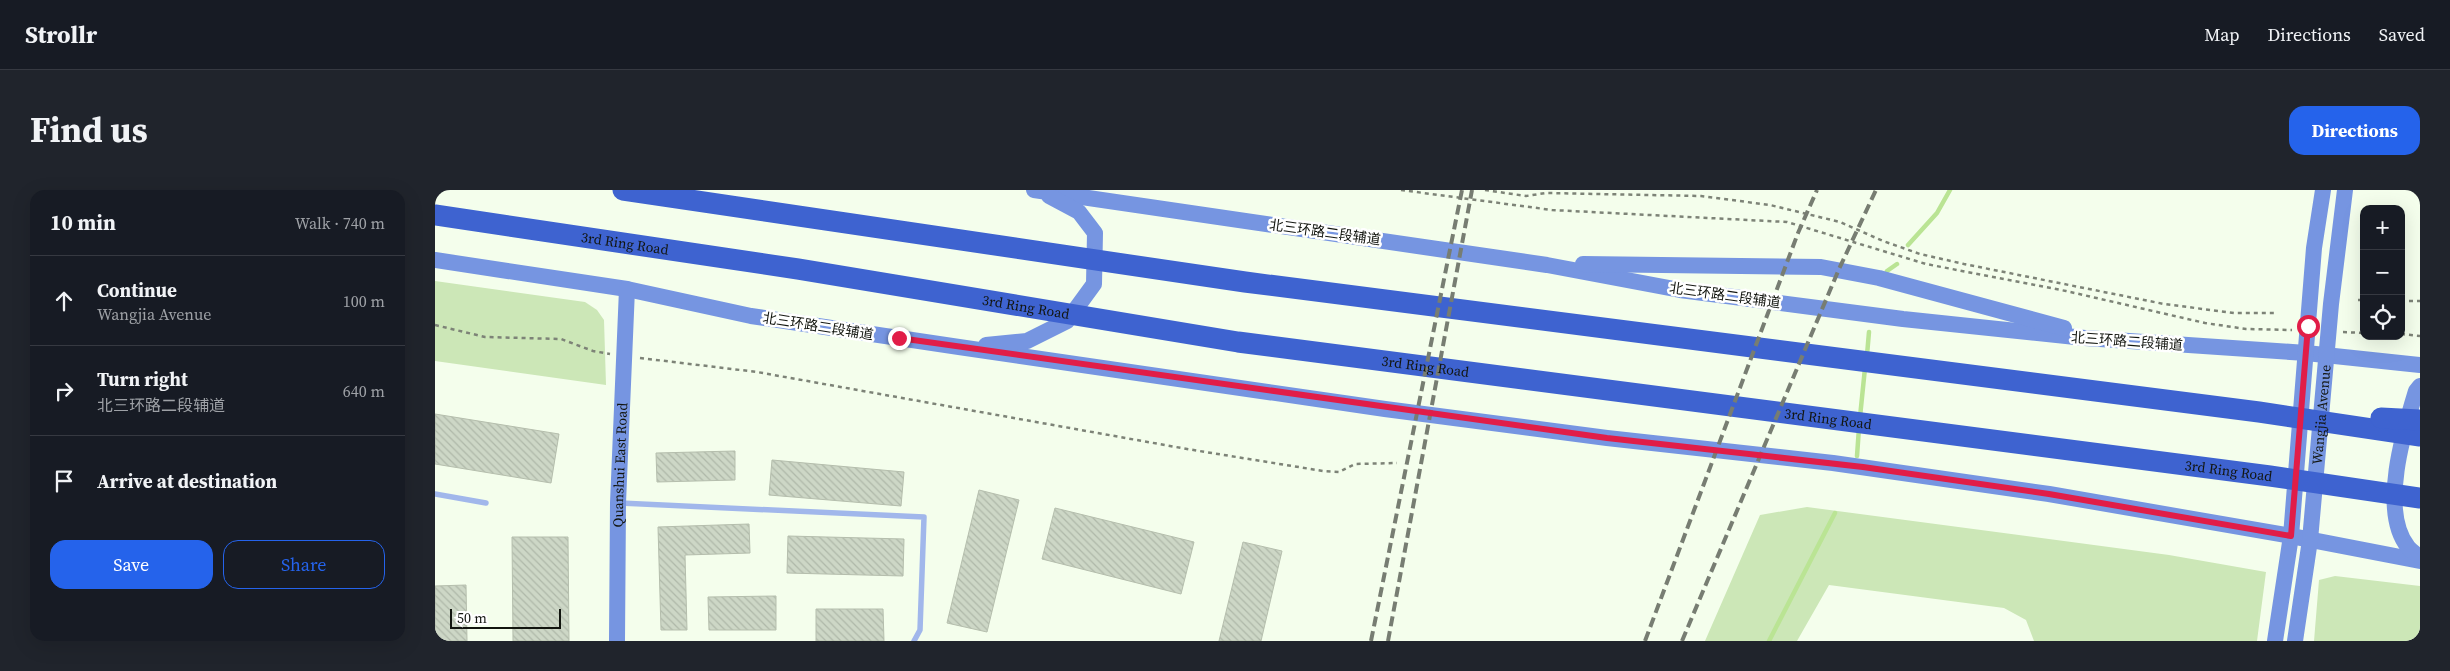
<!DOCTYPE html>
<html lang="en">
<head>
<meta charset="utf-8">
<style>
	body { margin:0; font-family:"Source Serif 4","Noto Sans SC",serif; background:#20242c; color:#f1f3f6 }
	.controls { position:absolute; right:15px; top:15px; display:grid; overflow:hidden; border-radius:10px; box-shadow:0 5px 20px #0002 }
	.controls button { width:45px; height:45px; display:grid; place-items:center; padding:0; border:0; border-bottom:1px solid #363941; background:#171b24; color:#f1f3f6; font:25px sans-serif }
	.scale { position:absolute; left:15px; bottom:12px; width:111px; box-sizing:border-box; padding-left:5px; border:2px solid #12150f; border-top:0; font-size:14px; line-height:18px; white-space:nowrap; color:#12150f; -webkit-text-stroke:4px #fff; paint-order:stroke }
	.stop { position:absolute; width:15px; height:15px; margin:-11px; border:4px solid #e11d48; border-radius:50%; background:#fff }
	.stop.end { background:#e11d48; border-color:#fff; box-shadow:0 1px 5px #0008 }
	.list { margin:0; padding:0; list-style:none }
	h2 { display:flex; justify-content:space-between; align-items:center; height:65px; margin:0; padding:0 20px; font-size:21px }
	h2 small { font-size:16px; font-weight:400; color:#9ea1a6 }
	.list li { display:grid; grid-template-columns:32px 1fr auto; gap:15px; align-items:center; box-sizing:border-box; height:90px; padding:0 20px; border-top:1px solid #363941 }
	.list b { display:block; font-size:19px; white-space:nowrap }
	.list p { margin:0; font-size:16px; white-space:nowrap; color:#9ea1a6 }
	.list em { font-size:16px; font-style:normal; color:#9ea1a6 }
	.actions { display:flex; gap:10px; padding:15px 20px }
	.actions a { flex:1; padding:11px 0; border:1px solid #2563eb; border-radius:15px; text-align:center; font-size:18px; color:#2563eb }
	.actions .main { background:#2563eb; color:#fff }
	.icon { flex:none; width:28px; height:28px; fill:none; stroke:currentColor; stroke-width:2; stroke-linecap:round; stroke-linejoin:round }
	.map { position:relative; flex:none; width:1985px; height:451px; overflow:hidden; border-radius:15px }
	header { display:flex; align-items:center; gap:30px; box-sizing:border-box; height:70px; padding:0 25px; background:#171b24; border-bottom:1px solid #363941 }
	header strong { font-size:24px }
	nav { display:flex; gap:28px; margin-inline-start:auto; font-size:18px }
	.intro { display:flex; align-items:center; justify-content:space-between; box-sizing:border-box; height:120px; padding:0 30px }
	h1 { margin:0; font-size:35px }
	.button { padding:12px 22px; border-radius:15px; background:#2563eb; color:#fff; font-size:18px; font-weight:700 }
	main { display:flex; gap:30px; padding:0 30px }
	aside { flex:1; background:#171b24; border-radius:15px; box-shadow:0 5px 20px #0002 }
	.map>svg:first-child { display:block }
	.green { fill:#cce7b7 }
	.lines { fill:none; stroke-linecap:round; stroke-linejoin:round }
	.stream { stroke:#bae494; stroke-width:4.5 }
	.building { fill:url(#building-back-hatch); stroke:#b5bead }
	.path { stroke:#7d8377; stroke-width:2.5; stroke-dasharray:4 4; stroke-linecap:butt }
	.lane { stroke:#a1b7eb; stroke-width:5.5 }
	.secondary { stroke:#7695e1; stroke-width:16 }
	.highway { stroke:#3e63d0; stroke-width:21 }
	.rail { stroke:#777d72; stroke-width:4; stroke-dasharray:10 5; stroke-linecap:butt }
	.route { stroke:#e11d48; stroke-width:6 }
	.labels { text-anchor:middle; dominant-baseline:central; stroke-width:5; stroke-linejoin:round; paint-order:stroke }
	.street-label { font-size:14px; fill:#12150f; stroke:#fff }
</style>
</head>
<body>
<header>
<strong>Strollr</strong>
<nav><a>Map</a><a>Directions</a><a>Saved</a></nav>
</header>
<div class="intro"><h1>Find us</h1><a class="button">Directions</a></div>
<main>
<aside>
<h2>10 min<small>Walk · 740 m</small></h2>
<ul class="list">
<li><svg class="icon" aria-label="ahead" viewBox="0 0 24 24"><path d="M12 20V5M6 11l6-6 6 6"/></svg><div><b>Continue</b><p>Wangjia Avenue</p></div><em>100 m</em></li>
<li><svg class="icon" aria-label="right" viewBox="0 0 24 24"><path d="M7 20v-9h11M14 6l5 5-5 5"/></svg><div><b>Turn right</b><p>北三环路二段辅道</p></div><em>640 m</em></li>
<li><svg class="icon" aria-label="arrive" viewBox="0 0 24 24"><path d="M6 21V4h12l-3 4 3 4H6"/></svg><div><b>Arrive at destination</b></div></li>
</ul>
<div class="actions"><a class="main">Save</a><a>Share</a></div>
</aside>
<div class="map">
<svg width="1985" height="451" viewBox="0 0 1985 451">
	<defs>
		<pattern id="building-back-hatch" width="6" height="6" patternUnits="userSpaceOnUse" patternTransform="scale(1.25)"><rect width="6" height="6" fill="#cdd7c6"/><path d="M-1 5l2 2M0 0l6 6M5-1l2 2" fill="none" stroke="#afb8a9"/></pattern>
	</defs>
	<rect width="100%" height="100%" fill="#f4feec"/>
	<!-- green -->
	<path class="green" d="M 0,91 L 150,112 L 162,120 L 169,130 L 171,195 L 0,171 Z
		M 1372,317 L 1734,365 L 1831,382 L 1822,451 L 1599,451 L 1591,430 L 1569,418 L 1394,395 L 1362,451 L 1270,451 L 1325,325 Z
		M 1900,386 L 1985,396 L 1985,451 L 1879,451 L 1884,390 Z"/>
	<g class="lines">
		<!-- stream -->
		<path class="stream" d="M 1473,55 L 1502,23 L 1515,0
			M 1452,81 L 1462,74
			M 1432,165 L 1434,142
			M 1425,227 L 1430,178
			M 1422,266 L 1424,238
			M 1334,451 L 1400,323"/>
	</g>
	<!-- building -->
	<path class="building" d="M 0,224 L 124,244 L 116,293 L 0,274 Z
		M 300,261 L 300,290 L 222,292 L 221,263 Z
		M 337,270 L 469,282 L 466,316 L 334,305 Z
		M 544,300 L 584,310 L 552,442 L 512,433 Z
		M 620,318 L 759,352 L 746,404 L 607,369 Z
		M 314,334 L 315,363 L 250,365 L 252,440 L 226,440 L 223,337 Z
		M 353,346 L 469,349 L 468,386 L 352,383 Z
		M 77,347 L 133,347 L 134,451 L 78,451 Z
		M 808,352 L 847,361 L 826,451 L 784,451 Z
		M 31,395 L 32,451 L 0,451 L 0,396 Z
		M 341,406 L 341,440 L 274,440 L 273,407 Z
		M 381,419 L 448,419 L 449,451 L 381,451 Z"/>
	<g class="lines">
		<!-- path -->
		<path class="path" d="M 966,0 L 1117,20 L 1352,32 L 1491,74 L 1631,101 L 1770,133 L 1811,139 L 1857,140
			M 1050,0 L 1091,6 L 1111,3 L 1266,6 L 1335,15 L 1405,32 L 1448,51 L 1485,64 L 1529,74 L 1729,114 L 1799,123 L 1839,123
			M 1923,110 L 1929,110
			M 1966,111 L 1985,111
			M 0,135 L 50,147 L 126,149 L 158,161 L 175,164
			M 1908,142 L 1929,143
			M 1966,144 L 1985,146
			M 205,168 L 322,182 L 752,259 L 888,281 L 904,282 L 920,274 L 962,273"/>
		<!-- lane -->
		<path class="lane" d="M 0,304 L 51,313
			M 185,313 L 489,327 L 485,440 L 479,451"/>
		<!-- secondary -->
		<g class="secondary">
			<path d="M 599,0 L 1112,75 L 1245,100 L 1468,129 L 1650,148 L 1871,163 L 1985,175"/>
			<path d="M 0,70 L 192,99 L 316,126 L 524,157 L 950,219 L 1172,248 L 1398,273 L 1614,304 L 1856,346 L 1985,371"/>
			<path d="M 1148,74 L 1386,77 L 1444,88 L 1629,138"/>
			<path d="M 551,155 L 592,151 L 632,131 L 659,94 L 660,43 L 644,22 L 614,6"/>
			<path d="M 1985,196 L 1981,201 C 1969,240 1944,321 1973,357 C 1976,361 1981,364 1985,367"/>
			<path id="s1" d="M 182,451 L 183,313 L 192,99"/>
			<path d="M 1840,451 L 1856,346 L 1879,58 L 1888,0"/>
			<path id="s2" d="M 1860,451 L 1875,350 L 1896,114 L 1910,0"/>
		</g>
		<!-- highway -->
		<g class="highway">
			<path d="M 188,0 L 810,92 L 1824,222 L 1985,246"/>
			<path id="s3" d="M 0,25 L 363,79 L 803,152 L 1835,286 L 1985,308"/>
			<path d="M 1946,228 L 1985,230"/>
		</g>
		<!-- rail -->
		<path class="rail" d="M 936,451 L 1027,0
			M 953,451 L 1037,0
			M 1210,451 L 1363,43 L 1382,0
			M 1247,451 L 1404,79 L 1441,0"/>
	</g>
	<g class="lines">
		<!-- route -->
		<path class="route" d="M 464,148 L 1172,248 L 1428,277 L 1614,304 L 1856,346 L 1873,136"/>
	</g>
	<g class="labels">
		<!-- street labels -->
		<g class="street-label">
			<text transform="translate(890 42) rotate(8)">北三环路二段辅道</text>
			<text stroke="none"><textPath href="#s3" startOffset="192">3rd Ring Road</textPath></text>
			<text transform="translate(1290 105) rotate(8)">北三环路二段辅道</text>
			<text stroke="none"><textPath href="#s3" startOffset="598">3rd Ring Road</textPath></text>
			<text transform="translate(383 136) rotate(9)">北三环路二段辅道</text>
			<text transform="translate(1692 151) rotate(4)">北三环路二段辅道</text>
			<text stroke="none"><textPath href="#s3" startOffset="1002">3rd Ring Road</textPath></text>
			<text stroke="none"><textPath href="#s2" startOffset="228">Wangjia Avenue</textPath></text>
			<text stroke="none"><textPath href="#s3" startOffset="1408">3rd Ring Road</textPath></text>
			<text stroke="none"><textPath href="#s1" startOffset="176">Quanshui East Road</textPath></text>
			<text stroke="none"><textPath href="#s3" startOffset="1812">3rd Ring Road</textPath></text>
		</g>
	</g>
</svg>
<div class="controls">
<button>+</button>
<button>−</button>
<button><svg class="icon" aria-label="locate" viewBox="0 0 24 24"><circle cx="12" cy="12" r="6"/><path d="M12 2v4M12 18v4M2 12h4M18 12h4"/></svg></button>
</div>
<div class="scale">50 m</div>
<div class="stop" style="left:1873px;top:136px"></div>
<div class="stop end" style="left:464px;top:148px"></div>
</div>
</main>
</body>
</html>
